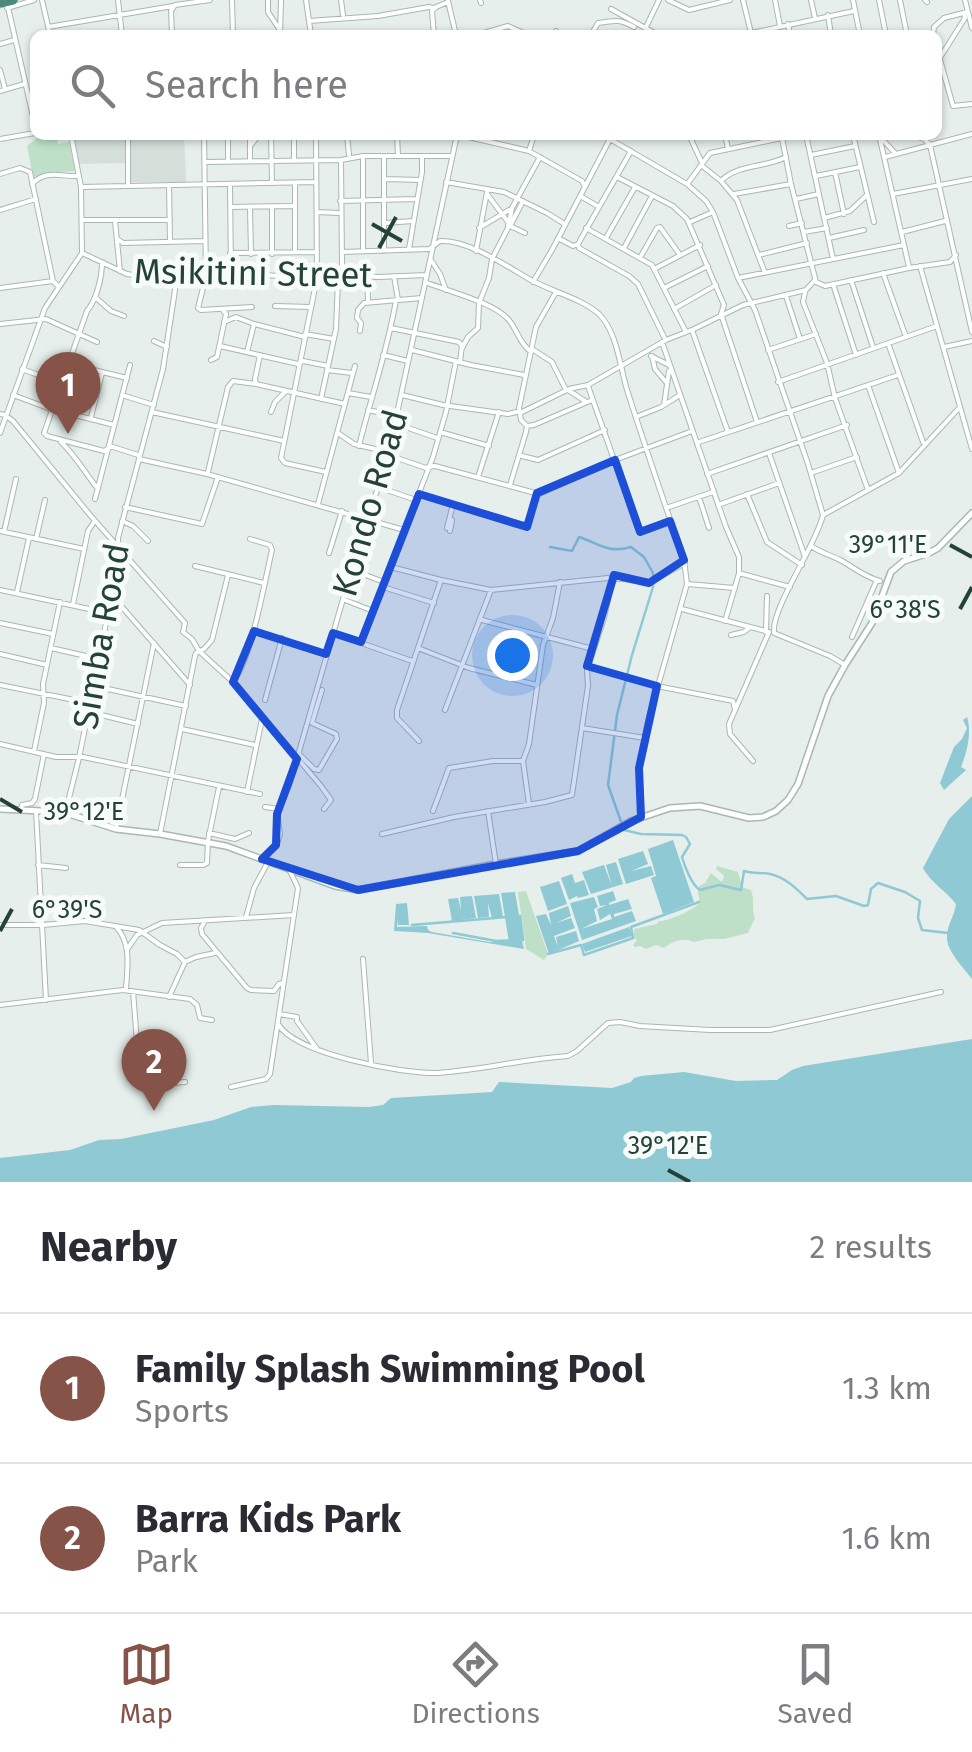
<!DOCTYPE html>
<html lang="en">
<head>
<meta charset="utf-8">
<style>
	body { margin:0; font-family:"Fira Sans",sans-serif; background:#f7f7f7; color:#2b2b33 }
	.you { position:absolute; left:512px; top:655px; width:35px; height:35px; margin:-25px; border:8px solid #fff; border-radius:50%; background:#1a73e8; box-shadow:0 0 0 15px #1a73e833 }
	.badge { display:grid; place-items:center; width:65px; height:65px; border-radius:50%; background:#855347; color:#fff; font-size:32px; font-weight:700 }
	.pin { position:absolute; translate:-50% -82px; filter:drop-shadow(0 2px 5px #0008) }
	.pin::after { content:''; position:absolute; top:52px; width:35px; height:30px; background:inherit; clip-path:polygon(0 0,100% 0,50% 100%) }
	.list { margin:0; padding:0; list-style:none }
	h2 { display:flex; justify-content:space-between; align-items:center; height:130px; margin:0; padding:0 40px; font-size:42px }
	h2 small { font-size:32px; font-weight:400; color:#7c7c81 }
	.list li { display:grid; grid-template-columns:65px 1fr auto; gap:30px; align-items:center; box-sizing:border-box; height:150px; padding:0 40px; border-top:2px solid #e1e1e2 }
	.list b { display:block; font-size:38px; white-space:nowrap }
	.list p { margin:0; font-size:32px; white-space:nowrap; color:#7c7c81 }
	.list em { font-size:32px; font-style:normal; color:#7c7c81 }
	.icon { flex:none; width:55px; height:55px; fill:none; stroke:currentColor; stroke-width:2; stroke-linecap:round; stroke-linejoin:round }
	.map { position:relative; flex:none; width:972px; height:1182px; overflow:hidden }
	.search { position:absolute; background:#fff; box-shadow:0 2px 8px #0004; left:30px; right:30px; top:30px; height:110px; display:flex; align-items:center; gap:25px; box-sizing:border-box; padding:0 35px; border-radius:15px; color:#7c7c81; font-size:38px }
	.sheet { height:430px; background:#fff }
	nav { display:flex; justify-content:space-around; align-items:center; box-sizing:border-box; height:140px; border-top:2px solid #e1e1e2; background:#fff; font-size:28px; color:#7c7c81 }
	nav a { display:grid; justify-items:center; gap:5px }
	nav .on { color:#855347 }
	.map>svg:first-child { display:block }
	.built { fill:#d4dfda }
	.green { fill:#bfe0c8 }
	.water { fill:#8ec9d4 }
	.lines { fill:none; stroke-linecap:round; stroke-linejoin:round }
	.stream { stroke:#8ec9d4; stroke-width:2.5 }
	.minor-casing { stroke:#a8b8b2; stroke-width:6 }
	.tertiary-casing { stroke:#a8b8b2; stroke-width:8 }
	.trunk-casing { stroke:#c2cac8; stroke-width:11 }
	.minor { stroke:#fff; stroke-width:4 }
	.tertiary { stroke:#fff; stroke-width:5 }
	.trunk { stroke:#4c8a7c; stroke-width:9 }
	.marked { fill:#1d4ed8; fill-opacity:0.2; stroke:#1d4ed8; stroke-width:8; stroke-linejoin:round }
	.ticks { fill:none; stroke:#24423a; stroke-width:4 }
	.labels { text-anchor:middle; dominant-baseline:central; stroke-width:10; stroke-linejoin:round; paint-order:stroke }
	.street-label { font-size:35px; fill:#24423a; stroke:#f7fbf9 }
	.ticks-label { font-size:25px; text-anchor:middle; fill:#24423a; stroke:#f7fbf9; stroke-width:10; stroke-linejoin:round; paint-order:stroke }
</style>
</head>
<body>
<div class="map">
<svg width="972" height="1182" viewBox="0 0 972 1182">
	<rect width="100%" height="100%" fill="#e6efeb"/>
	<!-- built -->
	<path class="built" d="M 74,135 L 125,135 L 126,163 L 79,164 Z
		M 130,135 L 184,135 L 186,182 L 131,182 Z"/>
	<!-- green -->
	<path class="green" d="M 41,135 L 56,135 L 58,144 L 69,142 L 75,171 L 46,173 L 33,177 L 27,146 Z
		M 717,866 L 738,872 L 742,887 L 751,890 C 755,900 751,909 755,918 L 748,933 L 724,939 L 707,939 L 694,942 C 683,937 673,941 664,948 L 656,945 L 646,949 L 640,946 L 635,947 L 633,945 L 637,940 L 634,938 L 634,929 L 657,924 L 659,921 C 667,922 693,910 700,903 L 698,893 L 699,886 L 705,883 L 711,873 L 722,882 L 724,876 L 716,869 Z
		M 526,891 L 548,954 L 544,960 L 526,949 L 518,892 Z"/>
	<!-- water -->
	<path class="water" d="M 967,717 C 972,732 967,752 961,767 L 966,770 L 944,790 L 940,783 L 954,747 L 962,739 L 967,728 L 963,720 Z
		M 972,796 L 972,979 C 964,968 946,951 947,936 C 947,925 955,915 956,904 C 946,891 930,882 923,868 L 949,819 Z
		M 673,840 L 694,902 L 663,914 L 651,878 L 656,876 L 648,849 Z
		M 643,851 L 648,864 L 631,871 L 651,866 L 654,875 L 626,884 L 618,859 Z
		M 616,862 L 623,884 L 591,894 L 582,872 L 604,865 L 612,886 L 606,865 Z
		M 572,874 L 575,883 L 584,880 L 589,895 L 578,898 L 577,896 L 569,900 L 561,878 Z
		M 559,881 L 567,904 L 548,911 L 540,887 Z
		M 613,891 L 616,900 L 609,903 L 609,905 L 628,899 L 632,909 L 614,914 L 614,917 L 632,911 L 636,921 L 582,940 L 570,903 L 594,897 L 598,907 L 594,909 L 597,921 L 581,929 L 612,919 L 610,914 L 600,920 L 597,909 L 607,905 L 600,906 L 597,896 Z
		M 515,892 L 519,915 L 510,917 L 519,917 L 523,939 L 514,941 L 522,941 L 524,949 L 428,933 L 394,931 L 396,904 L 407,903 L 409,925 L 398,925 L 398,918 L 397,927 L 427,926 L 428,930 L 432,932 L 489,942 L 509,942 L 501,893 Z
		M 499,894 L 503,917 L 492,918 L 488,903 L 489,917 L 478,918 L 474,896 Z
		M 472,896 L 476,918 L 452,921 L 448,899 L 458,898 L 461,910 L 460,897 Z
		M 568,906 L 571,916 L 556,923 L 571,918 L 575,928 L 554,936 L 558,947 L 556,937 L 576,931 L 579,941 L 549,954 L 536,916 L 546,914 L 551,925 L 549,913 Z
		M 629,927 L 632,936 L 585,952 L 582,944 Z
		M 972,1039 L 972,1182 L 0,1182 L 0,1158 L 70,1150 L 99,1140 L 121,1139 L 214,1120 L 251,1107 L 274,1105 L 369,1107 L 383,1105 L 391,1098 L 492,1092 L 499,1082 L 612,1088 L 631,1082 L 634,1078 L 641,1076 L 684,1072 L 736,1081 L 777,1080 L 792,1070 L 803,1066 Z"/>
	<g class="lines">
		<!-- stream -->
		<path class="stream" d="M 550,547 L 572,551 L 579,537 C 600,544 608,554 631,547 L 644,557 L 653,573 L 653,587 L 632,655 L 617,715 L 608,785 L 624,830 L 641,834 L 682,835 L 686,837 L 690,844 L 682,857 C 685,868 692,885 700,890 L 719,885 L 741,890 L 744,871 C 753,874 761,872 770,874 C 785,877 797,889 807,899 L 836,896 L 864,906 L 868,905 L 871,889 L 878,883 L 905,892 L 920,901 L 918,918 L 922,930 L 948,933
			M 412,925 L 520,916 L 523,940 L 496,941 L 453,933
			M 548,954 L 581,945 L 584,955 L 633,938 L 631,927 L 699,902"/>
		<!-- minor casing -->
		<g class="minor-casing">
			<path id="minor" d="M 42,0 L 50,35
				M 118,0 L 122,35
				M 232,0 L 233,35
				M 268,0 L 268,12 L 280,30
				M 306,0 L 311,35
				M 341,0 L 343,15
				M 480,0 L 481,3
				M 668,0 L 689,10 L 730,0
				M 743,0 L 751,33
				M 775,0 L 780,26
				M 811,0 L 815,18
				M 853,0 L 860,35
				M 879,0 L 886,35
				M 900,0 L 907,35
				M 925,0 L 927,2
				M 965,0 L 972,28
				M 448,1 L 456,35
				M 7,3 L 35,125
				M 7,8 L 34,0
				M 611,9 L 658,35
				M 828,15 L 831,35
				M 309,21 L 378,16 L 429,7 L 433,8
				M 788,24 L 790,35
				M 48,27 L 173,6
				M 646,27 L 659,0
				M 172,35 L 171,11 L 175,5 L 210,0
				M 220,35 L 233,35
				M 280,35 L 281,0
				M 405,35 L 434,33
				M 434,35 L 432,11 L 436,7 L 448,2
				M 477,35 L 508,26 L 528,35
				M 554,35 L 556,31
				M 591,35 L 598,23 C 616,21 617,18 634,27
				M 742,35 L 854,11
				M 933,35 L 934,27 L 944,18 L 967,12
				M 0,44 L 14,40
				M 937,49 L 953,106 L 972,104
				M 941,56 L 965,18 L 964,13
				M 0,70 L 5,89
				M 0,91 L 24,84
				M 204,135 L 206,276 L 198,308 L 201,310 L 252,307
				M 228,135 L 228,160
				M 250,135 L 250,160
				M 271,135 L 272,183
				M 294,135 L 294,160
				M 316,135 L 317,278 L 281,458 L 285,463 L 326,472
				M 347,135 L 349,155
				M 397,135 L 398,155
				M 460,135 L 529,151 L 582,181 L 585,187
				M 603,135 L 687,184 L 706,201 L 713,212 L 738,278 L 755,310 L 808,464 L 823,515
				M 689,135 L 702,163
				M 725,135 L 728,149
				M 806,135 L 833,259
				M 853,135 L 874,222
				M 879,135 L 909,267
				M 911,135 L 924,139 L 930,145 L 972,332
				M 782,138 L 791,184 L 816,282 L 825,286 L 909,268 L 950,262 L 956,255
				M 0,139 L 35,133
				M 882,139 L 896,154
				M 250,146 L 259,135
				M 529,151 L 534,135
				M 811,155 L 855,146
				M 363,156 L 363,251
				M 384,156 L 384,251
				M 885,157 L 972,134
				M 206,162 L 341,160 L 363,156 L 452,156
				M 701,165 L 721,181 L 737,200 L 765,273
				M 835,172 L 844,214
				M 0,174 L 20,168 L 30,172 L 53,281 L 58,286
				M 816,176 L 860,167
				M 617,177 L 673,206 L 687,219 L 724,305 L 721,314 L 757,422
				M 385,179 L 420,180
				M 721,181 C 737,164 765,168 786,157
				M 446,182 L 504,192 L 547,213 L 563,223
				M 688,183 L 710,153 L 796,135
				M 32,184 C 46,169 61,177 79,176
				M 230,184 L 231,274
				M 295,184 L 295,252
				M 128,185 L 128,135
				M 169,185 L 170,241
				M 81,187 L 316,182
				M 487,194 L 508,222
				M 734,194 L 791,184
				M 893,194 L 972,179
				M 582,197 L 599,207
				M 796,199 L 819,194
				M 340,201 L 416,199
				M 230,207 L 293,206
				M 250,208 L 251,254
				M 0,210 L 36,199
				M 318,212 L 338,213
				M 824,218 L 850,211 L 867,195
				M 82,220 L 170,220
				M 115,221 L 120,271
				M 690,222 L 713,212
				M 385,223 L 413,221
				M 508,225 L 525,233
				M 510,226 L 523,201
				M 789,226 L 802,223
				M 479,228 L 509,210
				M 586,228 L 652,265 L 686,332
				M 804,232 L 827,228
				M 902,232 L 945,221
				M 558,238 L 573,246 L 578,244 L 631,151
				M 606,238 L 635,187
				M 829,238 L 864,230
				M 117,239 L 123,243 L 205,241
				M 578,244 L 579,248 L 629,276 L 638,284 L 665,339
				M 624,248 L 652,196
				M 409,249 L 422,172 L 422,157
				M 476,251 L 487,192
				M 342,252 L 429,249 L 440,241 C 465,239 502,263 524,276 C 547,291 578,296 599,314 C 618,333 620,369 628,393 C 646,449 665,505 684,560 L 687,584 L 648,721 L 639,768 L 641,817
				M 82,253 L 127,274 L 146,277 L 266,275 L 303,278 L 343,275 L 379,277 L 426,275
				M 230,253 L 315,252
				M 272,254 L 272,209
				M 759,255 L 807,243
				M 641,256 L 657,228 L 660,227 L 680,255
				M 431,260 L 440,274 L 446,290
				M 102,262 C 102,277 97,299 87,311 L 44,433 L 47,436 L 104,451 L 109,448
				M 920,266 L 972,449
				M 656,268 L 700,245
				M 883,273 L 906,337
				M 367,276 L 368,301
				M 394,276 L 398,300
				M 738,278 L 904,245
				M 851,280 L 873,347
				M 425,282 C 447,291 493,302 508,319 C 518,330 518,342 531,352
				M 533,282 L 552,250 L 612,135
				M 833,284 L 856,355
				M 0,288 L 53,281
				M 664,288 L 708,266
				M 805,292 L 803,302 L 827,363 L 835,398 L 868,490
				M 786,296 L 800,339
				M 95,297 L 111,311 L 124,316
				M 275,306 L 310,307
				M 674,309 L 716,285
				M 224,322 L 236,317 L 254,324 L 305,337
				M 0,324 L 46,319 L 97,342
				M 391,328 L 459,342 L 462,346 L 460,362
				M 692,330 L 728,432
				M 360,331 L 361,323 L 357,318 L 358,310 L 364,303 L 422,298
				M 305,334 L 334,339
				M 154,341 L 167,347
				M 662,342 L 726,527 L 739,557 L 739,573 L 725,621
				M 888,343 L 923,442
				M 220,346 L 298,364 L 303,361 L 328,366
				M 944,347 L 972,341
				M 462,348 L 468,337 L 478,328 L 479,303 L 489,278 L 492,259 L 508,228 L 512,208 L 540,157
				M 532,349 L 552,362 L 566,390
				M 412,350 L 471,365 L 524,375
				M 768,350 L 816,334
				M 247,352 L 254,324
				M 383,355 L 408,361
				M 651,356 L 669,365
				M 652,356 L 655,369 L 666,382
				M 211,360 L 217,357 L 226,314 L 223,310
				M 69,364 L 127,378
				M 22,369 L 60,383
				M 327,370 L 352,373
				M 778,382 L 937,326
				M 256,384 L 255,379 L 260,355
				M 868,385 L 899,473
				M 588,386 L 638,528 L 645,531 L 670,521
				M 568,390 L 585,401
				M 348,393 L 371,397
				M 13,395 L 48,408 L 114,425
				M 402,395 L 443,405 L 508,414 L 520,411
				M 125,396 L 154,405
				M 321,399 L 336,329 L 338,280 L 342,265 L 341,160
				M 664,405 L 669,371
				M 368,410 L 396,416
				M 152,412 L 284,441
				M 271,412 L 275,402 L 286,391
				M 520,413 L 569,389 L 588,385 L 666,340 L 694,329 L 743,305 L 806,290 L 815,280
				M 0,414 L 5,415 L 13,421 L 90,515 L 185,623 L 183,632 L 192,639 L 199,651 L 233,682 L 321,786 L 331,800 L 324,809
				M 78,415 L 83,400
				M 91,417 L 102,373
				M 636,417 L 661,407 L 680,395
				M 394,423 L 437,438
				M 527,426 L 534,425 L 592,400
				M 440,432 L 489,446
				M 0,433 L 45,308 L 82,253 L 81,187 L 71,135
				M 338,433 L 354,444 L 388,452
				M 61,442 C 76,456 85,473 98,489
				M 699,442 L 898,375
				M 110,446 L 138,455
				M 359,446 C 371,397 388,349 396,300
				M 769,453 L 805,557
				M 388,455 L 426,468
				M 522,456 L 538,460 L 605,430
				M 139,459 L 207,474 L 404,530
				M 428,467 L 435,466 L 539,494 L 615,460 L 692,431
				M 208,472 L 228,387 L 233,381 L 256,384 L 345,404
				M 811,473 L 857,457
				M 707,474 L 847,425
				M 478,477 L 499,412
				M 510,485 L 526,432 L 527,426 L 521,420 L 519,408 L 536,327 L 556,292
				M 378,487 L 416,500
				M 419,494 L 524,525 L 529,522 L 537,493
				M 747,494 L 767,542 L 802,565
				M 699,497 L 709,528
				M 95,499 L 130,365
				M 318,504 L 355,366
				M 718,505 L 779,483
				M 125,507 L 202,524 L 218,477
				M 666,508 L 713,492
				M 122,521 L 133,526 L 148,541
				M 447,528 L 453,504
				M 0,531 L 84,549
				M 450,531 L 452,520
				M 4,532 L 16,479
				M 36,539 L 45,500
				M 811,546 C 821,553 831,555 842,561 C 856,569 865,577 880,581
				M 329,553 L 342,511
				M 195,566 L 264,583
				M 352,570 L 384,582
				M 739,573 L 790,587
				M 611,579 L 624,579 L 649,583 L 685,563
				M 687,584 L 735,588
				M 383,587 L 434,603
				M 0,590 L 108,613
				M 17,592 L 29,538
				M 115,599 L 190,685
				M 345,600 L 373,611
				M 73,604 L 88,531 L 94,522
				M 682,609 L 769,632
				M 482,620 L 593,649
				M 0,623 L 53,634
				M 255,631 L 326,654
				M 766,632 L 767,596
				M 333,633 L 412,661
				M 731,635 L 744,632 L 749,628
				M 852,637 L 876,582
				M 361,642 L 433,457 L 446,412 L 456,361
				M 51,648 L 99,659
				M 418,648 L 469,668 L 537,685
				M 0,654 L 47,665
				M 845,665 L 830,656 L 774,633 C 771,608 816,546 823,515 L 899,473 L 960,407
				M 588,667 L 657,686 L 728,700 L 733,701 L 735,709
				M 233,681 C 251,662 265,579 272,550 L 270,545 L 250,539
				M 0,685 L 89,703
				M 94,686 L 186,706
				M 265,700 L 282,638
				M 445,710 L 491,590
				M 89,712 L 138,724
				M 582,728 L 645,738
				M 182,729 L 255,745
				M 419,741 L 397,718 L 397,710 L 441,580
				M 0,744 L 56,757 L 83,757 L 260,794
				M 34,751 L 44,703 L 43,684 L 60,602
				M 299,754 L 314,769 L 319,770 L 337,739 L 336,734 L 312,723 L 322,690
				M 753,761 L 730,734 L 729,724 L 769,632
				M 247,792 L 262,719
				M 529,804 L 523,761 L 529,744 L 543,645 L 553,618 L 560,582
				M 265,807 L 279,809
				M 21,809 L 22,805 L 32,803 L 35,799 L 44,754
				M 36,811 L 46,1000
				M 433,811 L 449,768 L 493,761 L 523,761
				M 488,811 L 496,864
				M 63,812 L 69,798 L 79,758 L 108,613 C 119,590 119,562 118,538 L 163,369 L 177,277
				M 116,829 L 154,643
				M 209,833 L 235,839 L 249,833
				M 160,834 L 195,656 L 196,653 L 204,649 L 212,640 L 228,575
				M 382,834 L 454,817 L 545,802 L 572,795 L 588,686 L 587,670 L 604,618 L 612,581 L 608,578 L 491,590 L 441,580 L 391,567
				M 262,859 L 276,847 L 280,834 L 277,814 L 290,783 L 343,599 L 388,455 L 457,135
				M 38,865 L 66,868
				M 180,865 L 203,865 L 207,863 L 208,841 L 219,787
				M 246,917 L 254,888 L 268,862
				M 204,923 L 201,928 L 202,934 L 247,988 L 251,990 L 274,991 L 279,984 L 283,983
				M 0,925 L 43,925 L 85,921 L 139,930 L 160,945 L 177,954 L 185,962
				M 117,928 C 132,945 127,968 126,990
				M 128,948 L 137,935 L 162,923 L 294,915
				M 363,959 L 371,1063
				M 133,991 L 140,1081 L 147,1085 L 185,1082
				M 169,997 L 185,962 L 196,957 L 215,953
				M 0,1005 L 123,990 L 190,999 L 197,1005 L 200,1018 L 212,1020
				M 279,1014 L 297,1017 L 297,1021 L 317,1049
				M 278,1024 C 295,1054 403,1074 437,1073 C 481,1070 524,1059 568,1056 L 577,1051 L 608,1023 L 620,1022 L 640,1026 L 710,1030 L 770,1030 L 941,992
				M 231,1087 L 266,1079 L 270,1074 L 298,888 L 290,871"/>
		</g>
		<!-- tertiary casing -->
		<g class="tertiary-casing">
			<path id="tertiary" d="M 0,809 L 63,812 L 116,829 L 160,834 L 226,846 L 335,886 L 358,890 L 496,864 L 578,851 L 631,821 L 670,808 L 700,806 L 749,818 L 763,817 L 776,811 L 788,800 L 798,784 L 828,696 L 845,665 L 872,623 L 891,572 L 904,561 L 929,553 L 938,548 L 972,513"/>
		</g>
		<!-- trunk casing -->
		<g class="trunk-casing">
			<path id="trunk" d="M 0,3 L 13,0"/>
		</g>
		<!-- minor -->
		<use href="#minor" class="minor"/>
		<!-- tertiary -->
		<use href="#tertiary" class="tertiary"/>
		<!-- trunk -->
		<use href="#trunk" class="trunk"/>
	</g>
	<!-- marked area -->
	<path class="marked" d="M 615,460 L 640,532 L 670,521 L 684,560 L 649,583 L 614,575 L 587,666 L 657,686 L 639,768 L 641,817 L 578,851 L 358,890 L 262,859 L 276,845 L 277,814 L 297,759 L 233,682 L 254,631 L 326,654 L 333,633 L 361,642 L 419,494 L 527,527 L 537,493 Z"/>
	<!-- ticks -->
	<path class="ticks" d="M 372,224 L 402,241M 379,248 L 396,217M 950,545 L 972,557M 960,609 L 972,587M 0,799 L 22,812M 0,931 L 12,909M 668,1170 L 690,1182"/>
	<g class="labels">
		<!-- street labels -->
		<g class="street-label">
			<text transform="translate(253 273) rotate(1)">Msikitini Street</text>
			<text transform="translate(370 503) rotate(-74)">Kondo Road</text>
			<text transform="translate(101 636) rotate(-80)">Simba Road</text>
		</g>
	</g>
	<g class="ticks-label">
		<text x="888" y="553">39°11'E</text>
		<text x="905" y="618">6°38'S</text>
		<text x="84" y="820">39°12'E</text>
		<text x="67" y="918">6°39'S</text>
		<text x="668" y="1154">39°12'E</text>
	</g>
</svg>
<div class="you"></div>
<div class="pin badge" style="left:68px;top:434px">1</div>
<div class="pin badge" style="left:154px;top:1111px">2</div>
<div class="search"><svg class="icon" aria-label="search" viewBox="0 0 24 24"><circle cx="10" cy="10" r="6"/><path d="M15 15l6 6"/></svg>Search here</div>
</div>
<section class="sheet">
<h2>Nearby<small>2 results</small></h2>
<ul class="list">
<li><span class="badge">1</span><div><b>Family Splash Swimming Pool</b><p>Sports</p></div><em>1.3 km</em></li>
<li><span class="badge">2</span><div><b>Barra Kids Park</b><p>Park</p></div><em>1.6 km</em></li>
</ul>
</section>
<nav>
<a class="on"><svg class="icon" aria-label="map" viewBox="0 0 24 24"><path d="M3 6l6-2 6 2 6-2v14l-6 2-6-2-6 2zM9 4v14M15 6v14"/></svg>Map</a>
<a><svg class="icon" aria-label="directions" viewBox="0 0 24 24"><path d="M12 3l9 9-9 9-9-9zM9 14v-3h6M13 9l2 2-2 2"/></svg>Directions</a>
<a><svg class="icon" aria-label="saved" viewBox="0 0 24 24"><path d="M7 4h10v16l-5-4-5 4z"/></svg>Saved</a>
</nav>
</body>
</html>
